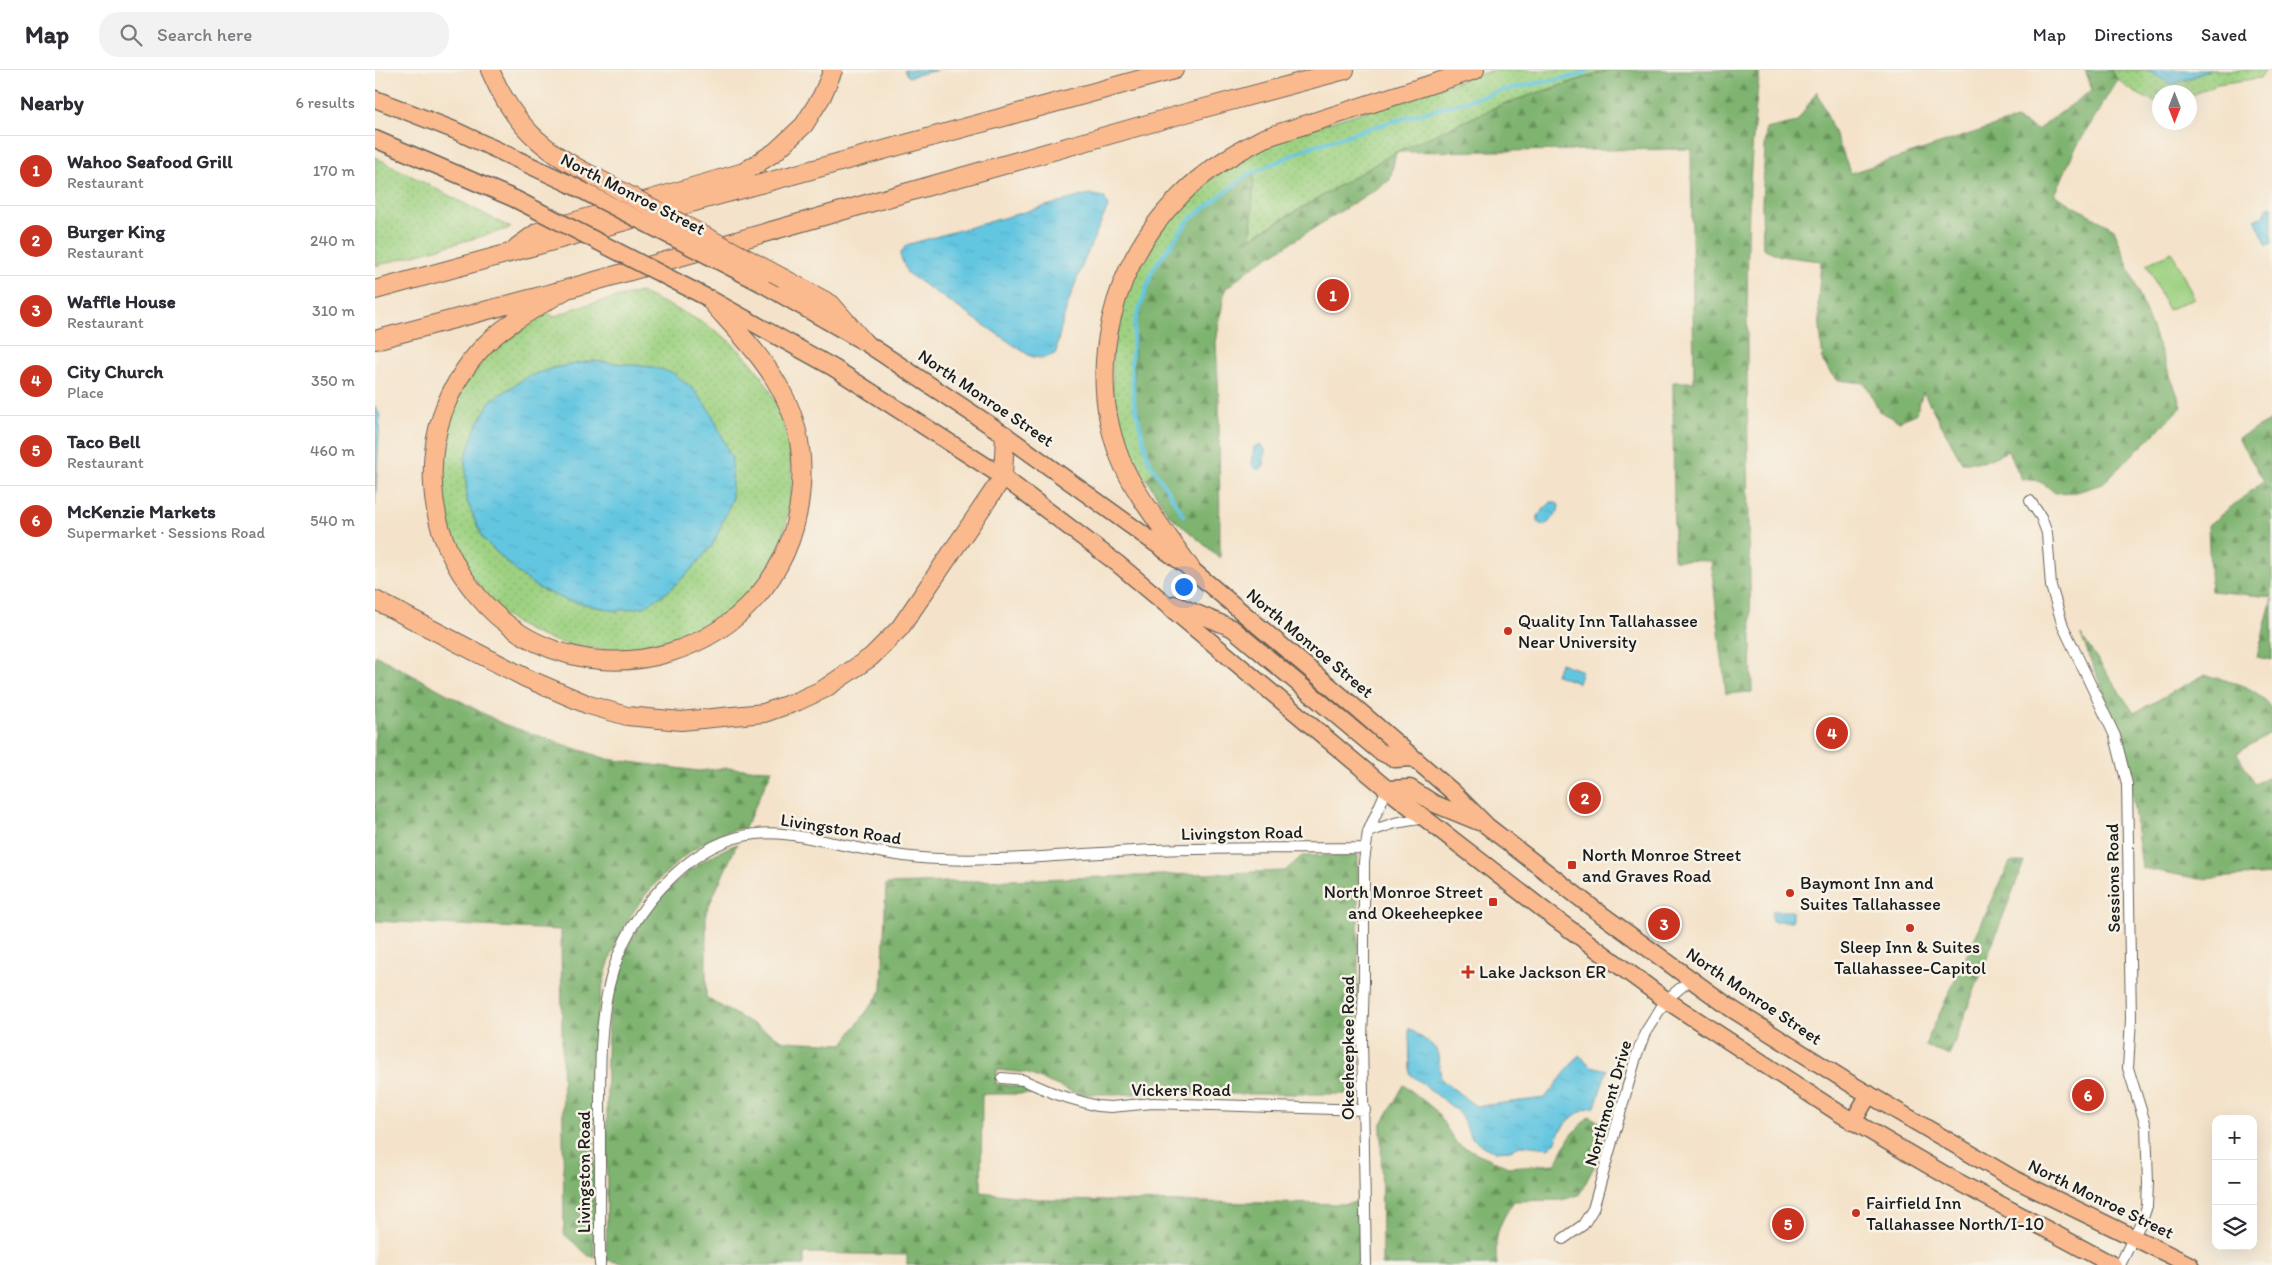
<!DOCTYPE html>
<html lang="en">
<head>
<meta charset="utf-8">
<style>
	body { margin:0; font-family:Itim,sans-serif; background:#f2f2f3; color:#2b2b33 }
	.controls { position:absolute; right:15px; bottom:15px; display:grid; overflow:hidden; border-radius:10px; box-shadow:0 5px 20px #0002 }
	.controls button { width:45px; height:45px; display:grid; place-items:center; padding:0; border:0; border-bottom:1px solid #e1e1e2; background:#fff; color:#2b2b33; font:25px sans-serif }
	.compass { position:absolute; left:1777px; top:15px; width:45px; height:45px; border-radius:50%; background:#fff; box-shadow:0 5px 20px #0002; rotate:180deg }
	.you { position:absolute; left:808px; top:516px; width:18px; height:18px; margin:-12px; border:4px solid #fff; border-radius:50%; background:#1a73e8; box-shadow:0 0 0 8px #1a73e833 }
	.badge { display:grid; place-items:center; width:32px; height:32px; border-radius:50%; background:#c8321e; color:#fff; font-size:16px; font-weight:700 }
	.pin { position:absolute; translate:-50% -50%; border:2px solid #fff; box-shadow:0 1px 5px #0006 }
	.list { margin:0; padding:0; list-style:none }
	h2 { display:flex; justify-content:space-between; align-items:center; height:65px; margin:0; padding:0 20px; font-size:21px }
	h2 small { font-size:16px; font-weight:400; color:#7c7c81 }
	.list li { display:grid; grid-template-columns:32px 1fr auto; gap:15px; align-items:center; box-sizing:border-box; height:70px; padding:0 20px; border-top:1px solid #e1e1e2 }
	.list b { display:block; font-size:19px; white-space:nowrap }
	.list p { margin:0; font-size:16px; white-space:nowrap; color:#7c7c81 }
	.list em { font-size:16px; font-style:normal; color:#7c7c81 }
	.icon { flex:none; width:28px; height:28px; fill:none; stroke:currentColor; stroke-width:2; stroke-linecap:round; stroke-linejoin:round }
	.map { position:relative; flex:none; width:1897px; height:1195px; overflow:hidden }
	header { display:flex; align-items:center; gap:30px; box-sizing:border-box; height:70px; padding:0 25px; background:#fff; border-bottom:1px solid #e1e1e2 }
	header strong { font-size:24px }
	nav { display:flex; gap:28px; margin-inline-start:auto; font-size:18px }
	.search { width:350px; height:45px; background:#f2f2f3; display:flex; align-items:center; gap:12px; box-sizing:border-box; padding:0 18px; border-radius:20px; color:#7c7c81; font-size:19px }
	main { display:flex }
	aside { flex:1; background:#fff }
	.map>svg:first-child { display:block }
	.grass { fill:url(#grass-dots); stroke:#5c764e; fill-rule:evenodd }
	.forest { fill:url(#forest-firs); stroke:#4d6846 }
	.garden { fill:#9dd181; stroke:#5c764e }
	.water { fill:url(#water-ripples); stroke:#40717e }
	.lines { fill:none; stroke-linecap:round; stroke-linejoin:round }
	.stream { stroke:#63c6e1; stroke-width:4 }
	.minor-casing { stroke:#686259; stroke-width:12 }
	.primary-casing { stroke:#686259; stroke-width:19 }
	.trunk-casing { stroke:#686259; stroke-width:19 }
	.motorway-casing { stroke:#686259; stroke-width:20 }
	.minor { stroke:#fff; stroke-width:10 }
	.primary { stroke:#fbba8d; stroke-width:16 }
	.trunk { stroke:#fbba8d; stroke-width:16 }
	.motorway { stroke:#fbba8d; stroke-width:18 }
	.primary-bridge-casing { stroke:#686259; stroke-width:19; stroke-linecap:butt }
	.trunk-bridge-casing { stroke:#686259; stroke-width:19; stroke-linecap:butt }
	.motorway-bridge-casing { stroke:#686259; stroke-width:20; stroke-linecap:butt }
	.primary-bridge { stroke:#fbba8d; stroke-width:16 }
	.trunk-bridge { stroke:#fbba8d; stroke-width:16 }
	.motorway-bridge { stroke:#fbba8d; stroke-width:18 }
	.poi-dot { fill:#c8321e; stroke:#f7f3e8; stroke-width:2 }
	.labels { text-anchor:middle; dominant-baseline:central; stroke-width:5; stroke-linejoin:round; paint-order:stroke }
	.street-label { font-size:18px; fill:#1c1c1c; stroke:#f7f3e8 }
	.poi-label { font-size:18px; fill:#1c1c1c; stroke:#f7f3e8; text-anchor:start }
</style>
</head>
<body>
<header>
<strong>Map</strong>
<div class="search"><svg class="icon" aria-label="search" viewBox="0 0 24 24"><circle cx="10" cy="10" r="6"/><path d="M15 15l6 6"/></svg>Search here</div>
<nav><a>Map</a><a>Directions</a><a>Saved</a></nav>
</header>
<main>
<aside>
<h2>Nearby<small>6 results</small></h2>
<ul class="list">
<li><span class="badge">1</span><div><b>Wahoo Seafood Grill</b><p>Restaurant</p></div><em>170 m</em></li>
<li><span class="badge">2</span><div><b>Burger King</b><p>Restaurant</p></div><em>240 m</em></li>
<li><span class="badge">3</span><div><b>Waffle House</b><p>Restaurant</p></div><em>310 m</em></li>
<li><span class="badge">4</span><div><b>City Church</b><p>Place</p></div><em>350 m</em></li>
<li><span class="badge">5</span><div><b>Taco Bell</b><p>Restaurant</p></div><em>460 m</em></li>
<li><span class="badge">6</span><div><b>McKenzie Markets</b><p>Supermarket · Sessions Road</p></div><em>540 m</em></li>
</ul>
</aside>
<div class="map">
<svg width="1897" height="1195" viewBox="0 0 1897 1195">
	<defs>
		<pattern id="grass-dots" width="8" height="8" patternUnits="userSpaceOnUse" patternTransform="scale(1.25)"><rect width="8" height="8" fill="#9dd181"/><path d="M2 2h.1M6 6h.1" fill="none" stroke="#87b36f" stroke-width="1.8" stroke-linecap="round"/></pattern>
		<pattern id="forest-firs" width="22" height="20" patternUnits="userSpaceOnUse" patternTransform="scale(1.25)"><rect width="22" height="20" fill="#7eb36f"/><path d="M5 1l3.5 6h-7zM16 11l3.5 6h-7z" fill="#66915a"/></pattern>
		<pattern id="water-ripples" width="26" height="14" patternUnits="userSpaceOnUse" patternTransform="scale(1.25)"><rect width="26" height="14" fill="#63c6e1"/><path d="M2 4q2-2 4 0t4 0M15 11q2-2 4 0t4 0" fill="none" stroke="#55aac0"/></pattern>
	</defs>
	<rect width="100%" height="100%" fill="#f7f3e8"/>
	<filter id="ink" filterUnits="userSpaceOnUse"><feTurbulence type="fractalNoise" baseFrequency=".02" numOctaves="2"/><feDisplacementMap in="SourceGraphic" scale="10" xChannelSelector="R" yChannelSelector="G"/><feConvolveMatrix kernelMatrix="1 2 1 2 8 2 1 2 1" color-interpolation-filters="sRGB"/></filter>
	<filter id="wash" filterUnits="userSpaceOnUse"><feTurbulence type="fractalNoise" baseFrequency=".0096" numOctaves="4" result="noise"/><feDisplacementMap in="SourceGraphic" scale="20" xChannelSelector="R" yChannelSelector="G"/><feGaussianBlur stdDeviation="1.12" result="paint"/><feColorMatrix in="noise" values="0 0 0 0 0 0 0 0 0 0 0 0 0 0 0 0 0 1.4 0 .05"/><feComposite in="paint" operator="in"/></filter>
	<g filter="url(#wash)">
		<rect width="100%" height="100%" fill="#f4e3ca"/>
		<!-- grass -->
		<path class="grass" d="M 1118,0 L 1234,0 L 1128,34 L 1021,82 L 875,168 L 878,102 L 773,389 L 780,401 L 765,415 L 758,404 L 737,336 L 738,264 L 758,200 L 811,126 L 890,73 Z
			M 1735,0 L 1772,0 L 1798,15 L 1835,0 L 1890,0 L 1885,8 L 1842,14 L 1815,26 L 1814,22 L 1784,22 L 1784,32 C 1767,29 1745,15 1735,0 Z
			M 0,87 L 136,158 L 0,196 Z
			M 265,222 C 298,238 335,252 362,278 C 414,326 428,401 407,467 C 396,504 365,536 334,557 C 327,562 318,564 310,567 C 278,580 254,583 220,579 C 185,576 143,561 118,535 C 113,529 108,521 103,514 C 97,506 90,498 84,490 C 71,467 60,411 64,385 C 67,370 72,355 76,340 C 85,309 126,263 156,250 C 162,247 169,245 176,244 L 179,247 L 203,237 ZM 218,291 L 277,297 L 357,430 L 337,476 L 241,541 L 191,530 L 163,518 L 142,502 L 108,469 L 92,431 L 91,411 L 90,389 L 115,331 L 152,307 L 178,298 Z"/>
		<!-- forest -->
		<path class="forest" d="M 1234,0 L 1385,0 C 1372,100 1372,199 1372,299 C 1373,407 1375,514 1377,622 L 1351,624 L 1336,491 L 1299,490 L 1298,312 L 1319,312 L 1316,79 L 1021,82 L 1015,110 L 879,196 L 850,219 L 841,273 L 844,330 L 845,488 L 793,444 L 772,410 L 780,401 L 773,389 L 759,332 L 760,252 L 778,199 L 814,150 L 879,101 L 876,168 L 1021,82 L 1128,34 Z
			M 1710,0 L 1735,0 L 1742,10 L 1698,83 L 1680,125 L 1739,159 L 1807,337 L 1727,414 L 1702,422 L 1680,423 C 1669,413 1662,408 1647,410 L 1633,381 L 1608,392 L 1587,392 L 1548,322 L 1541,344 L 1524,351 L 1504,341 L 1490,313 L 1462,310 L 1448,292 L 1443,233 L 1446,191 L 1405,186 L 1388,178 L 1387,133 L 1391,59 L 1422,52 L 1442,21 L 1476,103 L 1641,49 L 1662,60 L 1717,20 Z
			M 1896,350 L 1897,527 L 1836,521 L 1833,455 L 1889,411 L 1863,368 Z
			M 1897,528 L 1897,590 L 1882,587 Z
			M 1706,565 L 1759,643 L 1829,605 C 1853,611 1887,616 1897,642 C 1897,648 1897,656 1897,662 L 1862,683 L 1880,714 L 1897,705 L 1897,804 L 1825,809 L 1767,798 L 1751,680 Z
			M 0,585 L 128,654 L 232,689 L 324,701 L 351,698 L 397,700 L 370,758 C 340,762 316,779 295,799 C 218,871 219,950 219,1047 C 219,1094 219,1140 219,1187 L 214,1186 L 189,1164 L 186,860 L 0,851 Z
			M 362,774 L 331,842 L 331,928 L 409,971 L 468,974 L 507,920 L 511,814 L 910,801 L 927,786 L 983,785 L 983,913 L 981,969 L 983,1024 L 703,1024 L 651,1003 L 622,1000 L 621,1014 L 647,1017 L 662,1024 L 607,1024 L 606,1122 L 672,1130 L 966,1134 L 984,1132 L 984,1195 L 532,1195 L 532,1185 L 429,1183 L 429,1195 L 256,1195 L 231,1190 C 232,1139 232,1089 232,1038 C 232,996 230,952 241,910 C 256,851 305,795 362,774 Z
			M 1635,792 L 1649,792 L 1574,986 L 1550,975 Z
			M 1029,1015 L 1060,1040 L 1082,1074 L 1133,1097 L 1181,1094 L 1194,1068 L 1214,1046 L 1231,1056 L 1219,1097 L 1204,1125 L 1187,1130 L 1139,1131 C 1123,1155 1119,1166 1122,1195 L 1007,1195 L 1006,1055 Z"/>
		<!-- garden -->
		<path class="garden" d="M 1797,182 L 1819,228 L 1793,240 L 1772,194 Z"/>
		<!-- water -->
		<path class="water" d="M 529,0 L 562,0 L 533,7 Z
			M 1772,0 L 1835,0 L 1797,15 Z
			M 714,124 L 729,127 L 733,137 C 714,178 687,238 681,283 C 671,289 666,289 655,286 L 532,203 L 525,185 L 531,175 Z
			M 1897,136 L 1897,173 L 1892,175 L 1880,149 L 1889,146 L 1892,138 Z
			M 218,291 L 277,297 L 298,303 L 319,320 L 337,344 L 357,389 L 357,430 L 337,476 L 313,503 L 291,523 L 269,537 L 241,541 L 191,530 L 163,518 L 142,502 L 108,469 L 92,431 L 91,411 L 90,389 L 100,359 L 115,331 L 152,307 L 178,298 Z
			M 0,336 L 5,346 L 0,436 Z
			M 885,375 L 890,379 L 889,395 L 886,399 L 881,399 L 877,395 L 879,377 Z
			M 1176,432 L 1181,432 L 1184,435 L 1183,442 L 1171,455 L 1166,455 L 1163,452 L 1163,445 Z
			M 1185,593 L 1207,601 L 1203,613 L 1181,605 Z
			M 1397,841 L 1417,841 L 1417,851 L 1397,851 Z
			M 1034,958 L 1062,979 L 1066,1009 L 1099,1035 L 1104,1036 L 1170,1028 L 1204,985 L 1216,996 L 1232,1000 L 1220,1037 C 1205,1037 1183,1057 1181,1072 L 1173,1078 L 1148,1075 L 1135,1080 L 1119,1081 L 1109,1077 L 1096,1067 L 1085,1043 L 1035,1004 Z"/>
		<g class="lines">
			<!-- stream -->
			<path class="stream" d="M 808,445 L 773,389 L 759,332 L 756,293 L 760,252 L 778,199 L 814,150 L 871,106 L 935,77 L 1002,56 L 1133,19 L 1205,5 L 1213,0"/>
		</g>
	</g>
	<g filter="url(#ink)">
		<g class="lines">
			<!-- minor casing -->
			<g class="minor-casing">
				<path id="minor" d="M 1655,431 L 1666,447 L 1672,463 L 1676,516 L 1688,556 L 1740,666 L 1752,714 L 1756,949 L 1753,998 L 1771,1056 L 1773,1113 L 1772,1136 L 1768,1148 L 1745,1195
					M 993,762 L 1020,753 L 1050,748
					M 627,1008 L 648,1010 L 683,1025 L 722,1036 L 736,1037 L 778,1033 L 990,1040
					M 1188,1169 L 1208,1155 L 1218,1139 L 1261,987 L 1270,963 L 1291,930 L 1316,909
					M 225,1195 C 225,1146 225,1098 225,1049 C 225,954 223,876 298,806 C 322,783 348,767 381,764 C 407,761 433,768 459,773 C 493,780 528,788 564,789 C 629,792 695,784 760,781 C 836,777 913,779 990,778
					M 991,1195 L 987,968 L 989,913 L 989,792 L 993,762 L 1012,719"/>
			</g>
			<!-- primary casing -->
			<g class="primary-casing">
				<path id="primary" d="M 0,29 L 79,60 L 195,114
					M 386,213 L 484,269"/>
			</g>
			<!-- trunk casing -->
			<g class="trunk-casing">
				<path id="trunk" d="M 0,69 L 140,129
					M 337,230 L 459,298 L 628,407 L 743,494 L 1012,719 L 1174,844 L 1291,930 L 1464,1043 L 1574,1107 L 1738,1195
					M 488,271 L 630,365 L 816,499 L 989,645 L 1078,722 L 1112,756 L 1219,839 L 1357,939 L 1476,1014 L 1637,1108 L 1815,1195
					M 799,534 L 857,558 L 1004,681 L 1020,689 L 1037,688
					M 1012,719 L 1035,718 L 1060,734 L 1104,752
					M 1478,1052 L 1494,1024"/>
			</g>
			<!-- motorway casing -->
			<g class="motorway-casing">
				<path id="motorway" d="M 115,0 C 138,54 167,81 220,107
					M 142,177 L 163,162 L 369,102 L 400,82 L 429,55 L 447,26 L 458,0
					M 408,208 L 456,234 L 488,271
					M 192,219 C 166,235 128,255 107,278 C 72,316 55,364 58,415 C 60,457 75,492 101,524 C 204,649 407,587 425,427 C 429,393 425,357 409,326 C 391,289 360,259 333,228
					M 0,220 L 799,0
					M 0,270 L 192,219 L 811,43 L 970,0
					M 816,499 C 794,466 759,424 745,388 C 710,298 737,194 805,126 C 829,101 858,84 889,68 L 1100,0
					M 0,530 L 151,608 L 214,635 L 252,646 L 306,651 L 389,643 L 423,631 L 449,619 L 496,587 L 525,558 L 628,407 L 630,365"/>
			</g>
			<!-- minor -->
			<use href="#minor" class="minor"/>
			<!-- primary -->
			<use href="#primary" class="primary"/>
			<!-- trunk -->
			<use href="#trunk" class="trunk"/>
			<!-- motorway -->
			<use href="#motorway" class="motorway"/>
			<!-- primary-bridge casing -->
			<g class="primary-bridge-casing">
				<path id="primary-bridge" d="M 195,114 L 386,213"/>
			</g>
			<!-- trunk-bridge casing -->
			<g class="trunk-bridge-casing">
				<path id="trunk-bridge" d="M 140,129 L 333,228"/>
			</g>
			<!-- motorway-bridge casing -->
			<g class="motorway-bridge-casing">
				<path id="motorway-bridge" d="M 220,107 L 408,208"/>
			</g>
			<!-- primary-bridge -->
			<use href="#primary-bridge" class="primary-bridge"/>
			<!-- trunk-bridge -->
			<use href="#trunk-bridge" class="trunk-bridge"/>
			<!-- motorway-bridge -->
			<use href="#motorway-bridge" class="motorway-bridge"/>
		</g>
	</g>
	<!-- markers -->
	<g class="poi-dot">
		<circle cx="1133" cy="561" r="5"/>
		<rect x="1192" y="790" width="10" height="10" rx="2.5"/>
		<circle cx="1415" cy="823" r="5"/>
		<rect x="1113" y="827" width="10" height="10" rx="2.5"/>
		<circle cx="1535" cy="858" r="5"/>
		<path d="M1090.5 894.5h5v5h5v5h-5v5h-5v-5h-5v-5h5z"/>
		<circle cx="1481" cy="1143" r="5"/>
	</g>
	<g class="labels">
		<!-- street labels -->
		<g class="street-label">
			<text transform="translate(258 124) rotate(27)">North Monroe Street</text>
			<text transform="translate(611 328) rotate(34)">North Monroe Street</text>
			<text transform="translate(935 573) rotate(40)">North Monroe Street</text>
			<text transform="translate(466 759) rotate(9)">Livingston Road</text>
			<text transform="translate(867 763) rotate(-1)">Livingston Road</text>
			<text transform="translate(1738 808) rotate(-91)">Sessions Road</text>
			<text transform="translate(1379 926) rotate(34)">North Monroe Street</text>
			<text transform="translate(973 978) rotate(-90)">Okeeheepkee Road</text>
			<text x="806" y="1020">Vickers Road</text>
			<text transform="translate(1233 1033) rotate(-74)">Northmont Drive</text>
			<text transform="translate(209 1102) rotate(-90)">Livingston Road</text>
			<text transform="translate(1726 1129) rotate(26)">North Monroe Street</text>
		</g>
		<!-- poi labels -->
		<g class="poi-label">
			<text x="1143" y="551">Quality Inn Tallahassee<tspan x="1143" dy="21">Near University</tspan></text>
			<text x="1207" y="785">North Monroe Street<tspan x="1207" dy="21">and Graves Road</tspan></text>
			<text x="1425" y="813">Baymont Inn and<tspan x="1425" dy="21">Suites Tallahassee</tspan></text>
			<text x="1108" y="822" text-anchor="end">North Monroe Street<tspan x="1108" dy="21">and Okeeheepkee</tspan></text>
			<text x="1535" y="877" text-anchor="middle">Sleep Inn &amp; Suites<tspan x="1535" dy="21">Tallahassee-Capitol</tspan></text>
			<text x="1104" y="902">Lake Jackson ER</text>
			<text x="1491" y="1133">Fairfield Inn<tspan x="1491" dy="21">Tallahassee North/I-10</tspan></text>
		</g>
	</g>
</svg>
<div class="controls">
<button>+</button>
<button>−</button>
<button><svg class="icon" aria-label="layers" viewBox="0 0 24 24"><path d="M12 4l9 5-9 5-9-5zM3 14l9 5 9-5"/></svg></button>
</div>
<svg class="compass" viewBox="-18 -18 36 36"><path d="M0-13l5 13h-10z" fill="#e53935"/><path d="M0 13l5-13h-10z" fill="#7c7c81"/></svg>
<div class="you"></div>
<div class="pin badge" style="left:958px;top:225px">1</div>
<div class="pin badge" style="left:1210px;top:728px">2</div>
<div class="pin badge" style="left:1289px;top:854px">3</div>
<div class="pin badge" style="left:1457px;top:663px">4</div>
<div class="pin badge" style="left:1413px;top:1154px">5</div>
<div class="pin badge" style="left:1713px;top:1025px">6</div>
</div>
</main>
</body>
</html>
